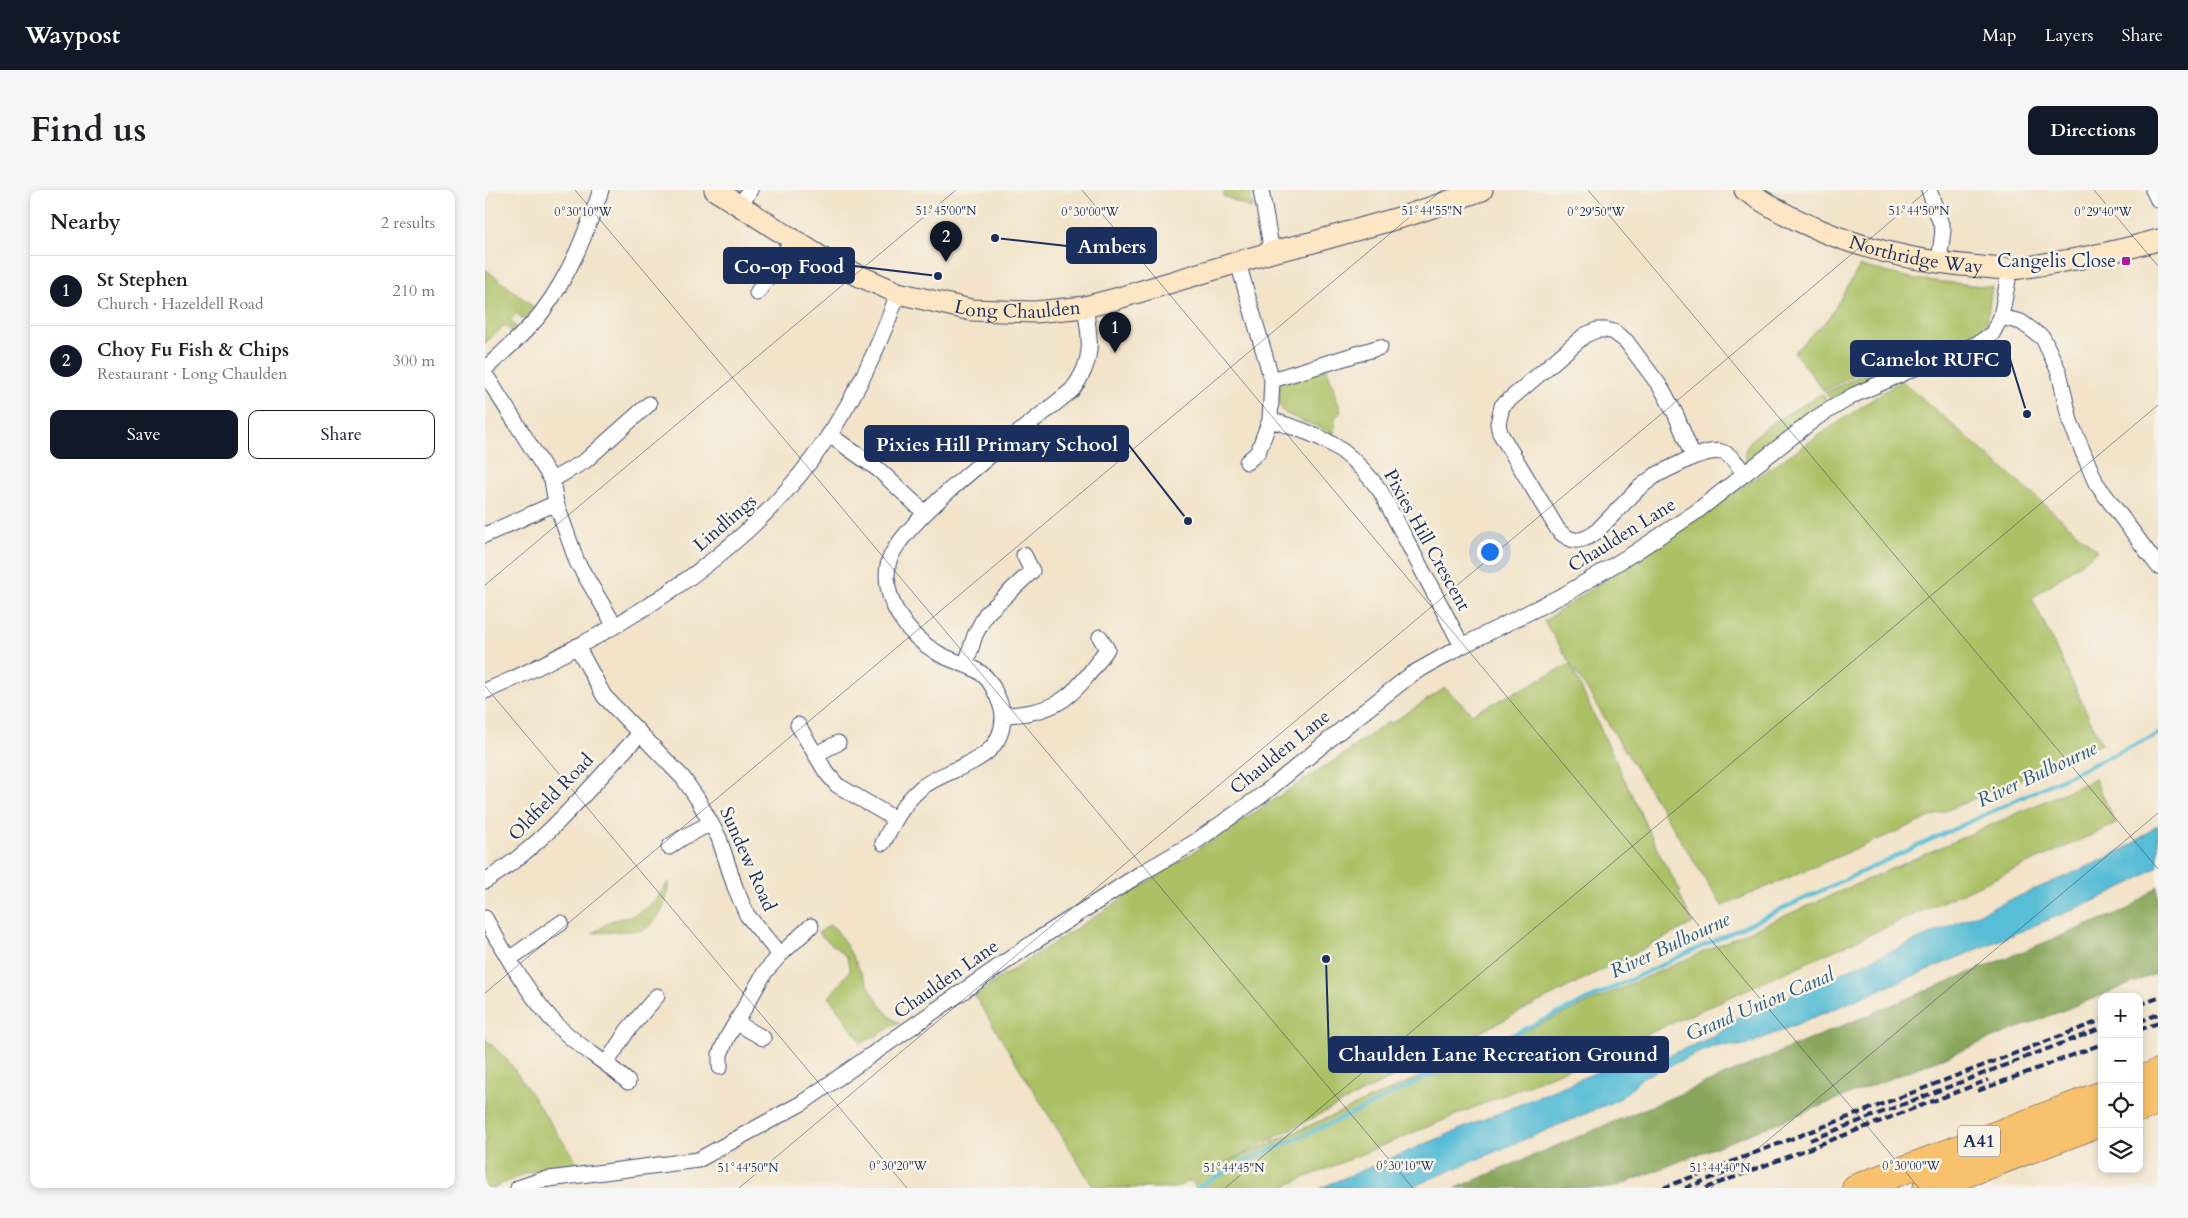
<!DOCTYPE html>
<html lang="en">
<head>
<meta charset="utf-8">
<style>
	body { margin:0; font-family:Cardo,serif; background:#f6f6f6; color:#202124 }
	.controls { position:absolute; right:15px; bottom:15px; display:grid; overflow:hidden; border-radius:10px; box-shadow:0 2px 8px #0003 }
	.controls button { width:45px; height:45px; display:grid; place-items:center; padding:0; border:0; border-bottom:1px solid #e0e0e0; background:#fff; color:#202124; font:25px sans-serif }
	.you { position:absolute; left:1004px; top:361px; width:18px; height:18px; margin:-12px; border:4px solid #fff; border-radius:50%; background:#1a73e8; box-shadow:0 0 0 8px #1a73e833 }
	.badge { display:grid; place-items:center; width:32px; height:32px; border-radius:50%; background:#111827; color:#fff; font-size:16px; font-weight:700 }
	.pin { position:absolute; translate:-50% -41px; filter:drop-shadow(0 1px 2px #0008) }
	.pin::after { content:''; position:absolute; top:26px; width:18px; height:15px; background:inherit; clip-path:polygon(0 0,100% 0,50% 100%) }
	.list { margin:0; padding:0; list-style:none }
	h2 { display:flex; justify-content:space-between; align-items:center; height:65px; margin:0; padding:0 20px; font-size:21px }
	h2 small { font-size:16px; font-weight:400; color:#757577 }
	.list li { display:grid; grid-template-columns:32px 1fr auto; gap:15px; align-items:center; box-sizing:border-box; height:70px; padding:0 20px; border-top:1px solid #e0e0e0 }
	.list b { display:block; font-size:19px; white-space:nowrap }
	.list p { margin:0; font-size:16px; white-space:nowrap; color:#757577 }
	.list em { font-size:16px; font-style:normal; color:#757577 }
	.actions { display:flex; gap:10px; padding:15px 20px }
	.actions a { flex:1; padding:11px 0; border:1px solid #111827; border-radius:10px; text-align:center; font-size:18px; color:#111827 }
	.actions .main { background:#111827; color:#fff }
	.icon { flex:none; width:28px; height:28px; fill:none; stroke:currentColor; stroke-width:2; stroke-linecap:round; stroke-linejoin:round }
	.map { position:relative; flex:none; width:1673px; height:998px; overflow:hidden; border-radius:10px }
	header { display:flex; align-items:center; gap:30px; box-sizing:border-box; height:70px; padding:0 25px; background:#111827; color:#fff }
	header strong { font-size:24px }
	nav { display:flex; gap:28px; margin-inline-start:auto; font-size:18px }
	.intro { display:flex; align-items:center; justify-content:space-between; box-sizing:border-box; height:120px; padding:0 30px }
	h1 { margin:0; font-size:35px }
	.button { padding:12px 22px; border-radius:10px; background:#111827; color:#fff; font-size:18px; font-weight:700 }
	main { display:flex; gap:30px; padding:0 30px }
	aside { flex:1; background:#fff; border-radius:10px; box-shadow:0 2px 8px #0003 }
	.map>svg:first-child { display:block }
	.green { fill:#acc166; stroke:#647862 }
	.forest { fill:#89a75b; stroke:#526b5c }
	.water { fill:#58bdd6; stroke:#3a769a }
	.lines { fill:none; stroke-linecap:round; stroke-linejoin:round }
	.stream { stroke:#58bdd6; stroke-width:4 }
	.street-casing { stroke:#3b4a6e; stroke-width:17 }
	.secondary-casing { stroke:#3b4a6e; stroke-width:23 }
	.highway-casing { stroke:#3b4a6e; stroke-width:29 }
	.street { stroke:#fff; stroke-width:15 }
	.secondary { stroke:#fce6c4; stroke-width:21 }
	.highway { stroke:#f7c06c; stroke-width:28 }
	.rail { stroke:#1b2f5e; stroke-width:4; stroke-dasharray:8 4; stroke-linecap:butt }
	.ticks { fill:none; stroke:#1b2f5e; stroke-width:1; stroke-opacity:0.45 }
	.poi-dot { fill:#b5179e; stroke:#f7f3e8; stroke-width:2 }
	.labels { text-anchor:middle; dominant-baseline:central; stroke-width:5; stroke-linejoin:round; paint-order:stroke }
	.shield { fill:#f7f3e8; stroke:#5d6a87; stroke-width:1 }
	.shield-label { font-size:18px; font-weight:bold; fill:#1b2f5e }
	.street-label { font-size:19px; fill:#1b2f5e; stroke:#f7f3e8 }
	.poi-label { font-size:19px; fill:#1b2f5e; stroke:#f7f3e8; text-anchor:end }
	.water-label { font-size:20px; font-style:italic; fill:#2d5a82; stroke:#f7f3e8 }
	.ticks-label { font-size:12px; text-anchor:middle; fill:#1b2f5e; stroke:#f7f3e8; stroke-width:5; stroke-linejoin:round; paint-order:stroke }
	.leader { fill:none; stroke:#1b2f5e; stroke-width:2 }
	.callout-dot { fill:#1b2f5e; stroke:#f7f3e8; stroke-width:2 }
	.callout { fill:#1b2f5e; stroke:#1b2f5e; stroke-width:2 }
	.callout-label { font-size:20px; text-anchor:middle; font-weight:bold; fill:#fff }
</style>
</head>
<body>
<header>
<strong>Waypost</strong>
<nav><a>Map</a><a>Layers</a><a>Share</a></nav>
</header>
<div class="intro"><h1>Find us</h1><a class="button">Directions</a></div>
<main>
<aside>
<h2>Nearby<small>2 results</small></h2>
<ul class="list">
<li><span class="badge">1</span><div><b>St Stephen</b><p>Church · Hazeldell Road</p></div><em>210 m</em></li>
<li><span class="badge">2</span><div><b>Choy Fu Fish &amp; Chips</b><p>Restaurant · Long Chaulden</p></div><em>300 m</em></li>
</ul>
<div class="actions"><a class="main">Save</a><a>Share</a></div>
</aside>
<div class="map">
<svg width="1673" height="998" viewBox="0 0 1673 998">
	<rect width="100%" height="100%" fill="#f7f3e8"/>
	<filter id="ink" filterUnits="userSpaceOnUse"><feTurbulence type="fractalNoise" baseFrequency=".02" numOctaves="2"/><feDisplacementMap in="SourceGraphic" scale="10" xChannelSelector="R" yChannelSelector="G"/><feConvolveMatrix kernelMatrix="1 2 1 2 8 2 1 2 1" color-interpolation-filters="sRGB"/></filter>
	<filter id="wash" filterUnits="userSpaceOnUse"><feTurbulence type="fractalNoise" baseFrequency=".0096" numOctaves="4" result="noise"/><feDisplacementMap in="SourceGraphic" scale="20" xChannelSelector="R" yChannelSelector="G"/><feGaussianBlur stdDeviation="1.12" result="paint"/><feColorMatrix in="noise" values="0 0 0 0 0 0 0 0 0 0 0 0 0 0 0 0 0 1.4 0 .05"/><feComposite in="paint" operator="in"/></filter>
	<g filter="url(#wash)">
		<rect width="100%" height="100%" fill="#f2e3c9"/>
		<!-- green -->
		<path class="green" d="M 741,0 L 765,0 L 768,19 L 738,6 Z
			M 1375,76 L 1430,89 L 1507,97 L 1501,139 L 1481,150 C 1447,141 1370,185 1339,201 L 1309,162 L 1344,128 Z
			M 0,79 L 49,117 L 38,130 L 32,123 L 25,130 L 31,137 L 27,142 L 20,135 L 0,153 Z
			M 1463,151 L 1483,152 L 1347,211 L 1340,203 L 1396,175 Z
			M 842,178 L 856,222 L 850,228 L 849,244 C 839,238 803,227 799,222 C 792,214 794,201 795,192 Z
			M 1416,190 L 1613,361 L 1547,408 L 1617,554 L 1237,716 L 1059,431 Z
			M 1337,204 L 1343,213 L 1309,235 L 1261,275 C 1259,269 1259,262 1262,256 C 1271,239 1319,215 1337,204 Z
			M 1085,474 L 1176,667 L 1196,702 L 1194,704 L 1208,733 L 740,973 L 1610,589 L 1631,634 L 1118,864 L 795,998 L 711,998 L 706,990 L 690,998 L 609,998 L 489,805 L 856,566 L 903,532 L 905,534 L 960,498 L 987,524 Z
			M 184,692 C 182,712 176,731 158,740 L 108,743 L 126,731 L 147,726 L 156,721 L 167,713 Z
			M 345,735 C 359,738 390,824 414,833 L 377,853 L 344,807 L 365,781 L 362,767 L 333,743 Z
			M 0,848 L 25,873 L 96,978 L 41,983 L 8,998 L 0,998 Z"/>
		<!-- forest -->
		<path class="forest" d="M 1673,696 L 1673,783 L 1127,998 L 971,998 L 1469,789 L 1643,719 Z"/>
		<!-- water -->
		<path class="water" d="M 1673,635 L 1673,676 L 1650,691 L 1611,710 L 1264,854 L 1254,856 L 1232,855 L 1158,887 L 1136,908 L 1121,915 L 924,998 L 835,998 L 1112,882 L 1129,878 L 1153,878 L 1230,846 L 1247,830 L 1611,673 L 1646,655 Z"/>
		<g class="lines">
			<!-- stream -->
			<path class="stream" d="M 711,998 L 761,971 L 871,922 L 1035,841 L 1673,544"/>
		</g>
	</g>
	<g filter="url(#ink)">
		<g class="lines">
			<!-- street casing -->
			<g class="street-casing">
				<path id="street" d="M 776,0 L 787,62
					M 1444,0 L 1458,40 L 1454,73
					M 1668,0 L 1673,10
					M 255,16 L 265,0
					M 753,73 L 787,190 L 785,230 L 773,262 L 762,272
					M 272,103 L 308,50
					M 1516,127 L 1536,132 L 1558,148 L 1574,182 L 1585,231 L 1611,293 L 1673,376
					M 0,179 C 19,161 41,143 57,122 C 85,85 101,43 116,0
					M 0,184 L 67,290 L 71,313 L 92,372 L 130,436
					M 787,190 L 895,157
					M 785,230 C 838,245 863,257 896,302 L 977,456
					M 346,246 L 394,280 L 440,323
					M 1208,267 L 1171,285 L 1154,298 L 1110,343 C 1095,353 1086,353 1073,340 L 1015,243 L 1013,234 L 1017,216 L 1100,145 L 1112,140 L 1121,140 L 1129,142 L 1141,151 L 1177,199 L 1191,225 L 1208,267 C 1236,257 1242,259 1259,283
					M 67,290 L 100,271 L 164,214
					M 0,345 L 71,313
					M 92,456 L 119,506 L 198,588 L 212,608 L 234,648 L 250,697 L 262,725 L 295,765
					M 481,474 L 490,445 L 501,424 L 547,381 L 539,365
					M 0,501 C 38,486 76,465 112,446 C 262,363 357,267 413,103
					M 518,525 C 576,524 591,503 622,459 L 615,447
					M 313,535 L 341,582 L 352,595 L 410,629
					M 331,564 L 353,553
					M 398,653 C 408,633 418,613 436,598 C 465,575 519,574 518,525 C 517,518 514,510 511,504 C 499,473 475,477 451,462 C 422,445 397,410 403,375 C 409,334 550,231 587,200 C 609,172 606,151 600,117
					M 184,657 L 197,648 L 226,633
					M 0,691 C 61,654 106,595 155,544
					M 0,728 C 21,765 46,810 76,839 C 97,859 123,873 143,892
					M 24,769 L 76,733
					M 252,833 L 278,848
					M 121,874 L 142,841 L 172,806
					M 235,877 L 235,864 L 242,848 L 280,782 L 295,765 L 326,736
					M 33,998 L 56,990 L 213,970 L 317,913 L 549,752 L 655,684 L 710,652 L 777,605 L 867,531 L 927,484 L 977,456 L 1082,403 L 1149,363 L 1211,322 L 1331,228 L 1369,205 L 1437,175 L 1492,154 L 1507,144 L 1516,127 L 1525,79"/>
			</g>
			<!-- secondary casing -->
			<g class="secondary-casing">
				<g id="secondary">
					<path id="s1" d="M 230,0 L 345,73 L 413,103 L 486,120 L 550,122 L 600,117 L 627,110 L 787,62 L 825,53 L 924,25 L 997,0"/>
					<path id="s2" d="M 1260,0 C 1328,46 1406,69 1487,76 C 1499,77 1512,79 1525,79 C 1538,79 1552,75 1566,73 C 1602,68 1638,60 1673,50"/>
				</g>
			</g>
			<!-- highway casing -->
			<g class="highway-casing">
				<path id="highway" d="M 1654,891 L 1673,883
					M 1654,918 L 1673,911
					M 1371,998 L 1617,905
					M 1442,998 L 1617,932"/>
			</g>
			<!-- street -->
			<use href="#street" class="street"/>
			<!-- secondary -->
			<use href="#secondary" class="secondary"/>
			<!-- highway -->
			<use href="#highway" class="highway"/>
			<!-- rail -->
			<path class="rail" d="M 1654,815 L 1673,808
				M 1654,832 L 1673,824
				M 1654,840 L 1673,833
				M 1493,901 L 1617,854
				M 1325,950 L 1617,838
				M 1178,998 L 1617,830
				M 1200,998 L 1253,978
				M 1221,998 L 1503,890"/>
		</g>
	</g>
	<!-- ticks -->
	<path class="ticks" d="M 90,0 L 928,998M 597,0 L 1434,998M 1103,0 L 1673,679M 1609,0 L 1673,76M 0,395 L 471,0M 0,496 L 422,998M 0,803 L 957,0M 254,998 L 1443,0M 740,998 L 1673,215M 1226,998 L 1673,623"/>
	<!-- markers -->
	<rect class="poi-dot" x="1636" y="66" width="10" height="10" rx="2.5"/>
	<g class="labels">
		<!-- shield labels -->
		<rect class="shield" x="1473" y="935.5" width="42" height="31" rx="4"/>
		<g class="shield-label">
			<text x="1494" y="951">A41</text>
		</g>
		<!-- street labels -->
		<g class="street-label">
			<text stroke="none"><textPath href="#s2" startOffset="185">Northridge Way</textPath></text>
			<text stroke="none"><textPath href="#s1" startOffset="332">Long Chaulden</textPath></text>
			<text transform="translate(240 333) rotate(-41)">Lindlings</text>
			<text transform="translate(1137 345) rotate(-32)">Chaulden Lane</text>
			<text transform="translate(942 350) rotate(61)">Pixies Hill Crescent</text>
			<text transform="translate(795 562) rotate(-39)">Chaulden Lane</text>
			<text transform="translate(66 607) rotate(-46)">Oldfield Road</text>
			<text transform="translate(263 669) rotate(66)">Sundew Road</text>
			<text transform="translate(461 789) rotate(-35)">Chaulden Lane</text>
		</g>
		<!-- poi labels -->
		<g class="poi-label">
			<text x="1631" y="71">Cangelis Close</text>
		</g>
		<!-- water labels -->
		<g class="water-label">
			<text transform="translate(1552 584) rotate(-25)">River Bulbourne</text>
			<text transform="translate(1185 755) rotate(-25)">River Bulbourne</text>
			<text transform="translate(1275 814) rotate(-23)">Grand Union Canal</text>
		</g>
	</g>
	<g class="ticks-label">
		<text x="461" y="25">51°45'00"N</text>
		<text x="947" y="25">51°44'55"N</text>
		<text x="1434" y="25">51°44'50"N</text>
		<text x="1111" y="26">0°29'50"W</text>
		<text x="98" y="26">0°30'10"W</text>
		<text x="605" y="26">0°30'00"W</text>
		<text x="1618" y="26">0°29'40"W</text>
		<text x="413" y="980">0°30'20"W</text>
		<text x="920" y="980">0°30'10"W</text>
		<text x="1426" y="980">0°30'00"W</text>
		<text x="263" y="982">51°44'50"N</text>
		<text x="749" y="982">51°44'45"N</text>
		<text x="1235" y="982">51°44'40"N</text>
	</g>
	<!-- callouts -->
	<path class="leader" d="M510 48L582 56M453 86L369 76M1542 224L1525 169M703 331L643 254M841 769L844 864"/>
	<g class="callout-dot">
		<circle cx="510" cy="48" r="5"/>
		<circle cx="453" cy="86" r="5"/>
		<circle cx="1542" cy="224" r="5"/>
		<circle cx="703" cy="331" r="5"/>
		<circle cx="841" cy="769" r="5"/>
	</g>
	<g class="callout">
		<rect x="582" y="38" width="89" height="35" rx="5"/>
		<rect x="239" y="58" width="130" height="35" rx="5"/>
		<rect x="1366" y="151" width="159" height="35" rx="5"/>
		<rect x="380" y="236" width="263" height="35" rx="5"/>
		<rect x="844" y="847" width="339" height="35" rx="5"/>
	</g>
	<g class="callout-label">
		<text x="627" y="63">Ambers</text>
		<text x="304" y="83">Co-op Food</text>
		<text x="1445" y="176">Camelot RUFC</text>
		<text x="512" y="261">Pixies Hill Primary School</text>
		<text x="1013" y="871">Chaulden Lane Recreation Ground</text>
	</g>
</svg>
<div class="controls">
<button>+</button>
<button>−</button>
<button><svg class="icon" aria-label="locate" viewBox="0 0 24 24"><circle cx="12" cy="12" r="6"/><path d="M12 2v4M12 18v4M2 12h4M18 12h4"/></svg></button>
<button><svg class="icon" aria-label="layers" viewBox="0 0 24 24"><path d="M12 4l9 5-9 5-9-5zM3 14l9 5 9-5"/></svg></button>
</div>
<div class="you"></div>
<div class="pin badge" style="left:630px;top:163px">1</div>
<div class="pin badge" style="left:461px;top:72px">2</div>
</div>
</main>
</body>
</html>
